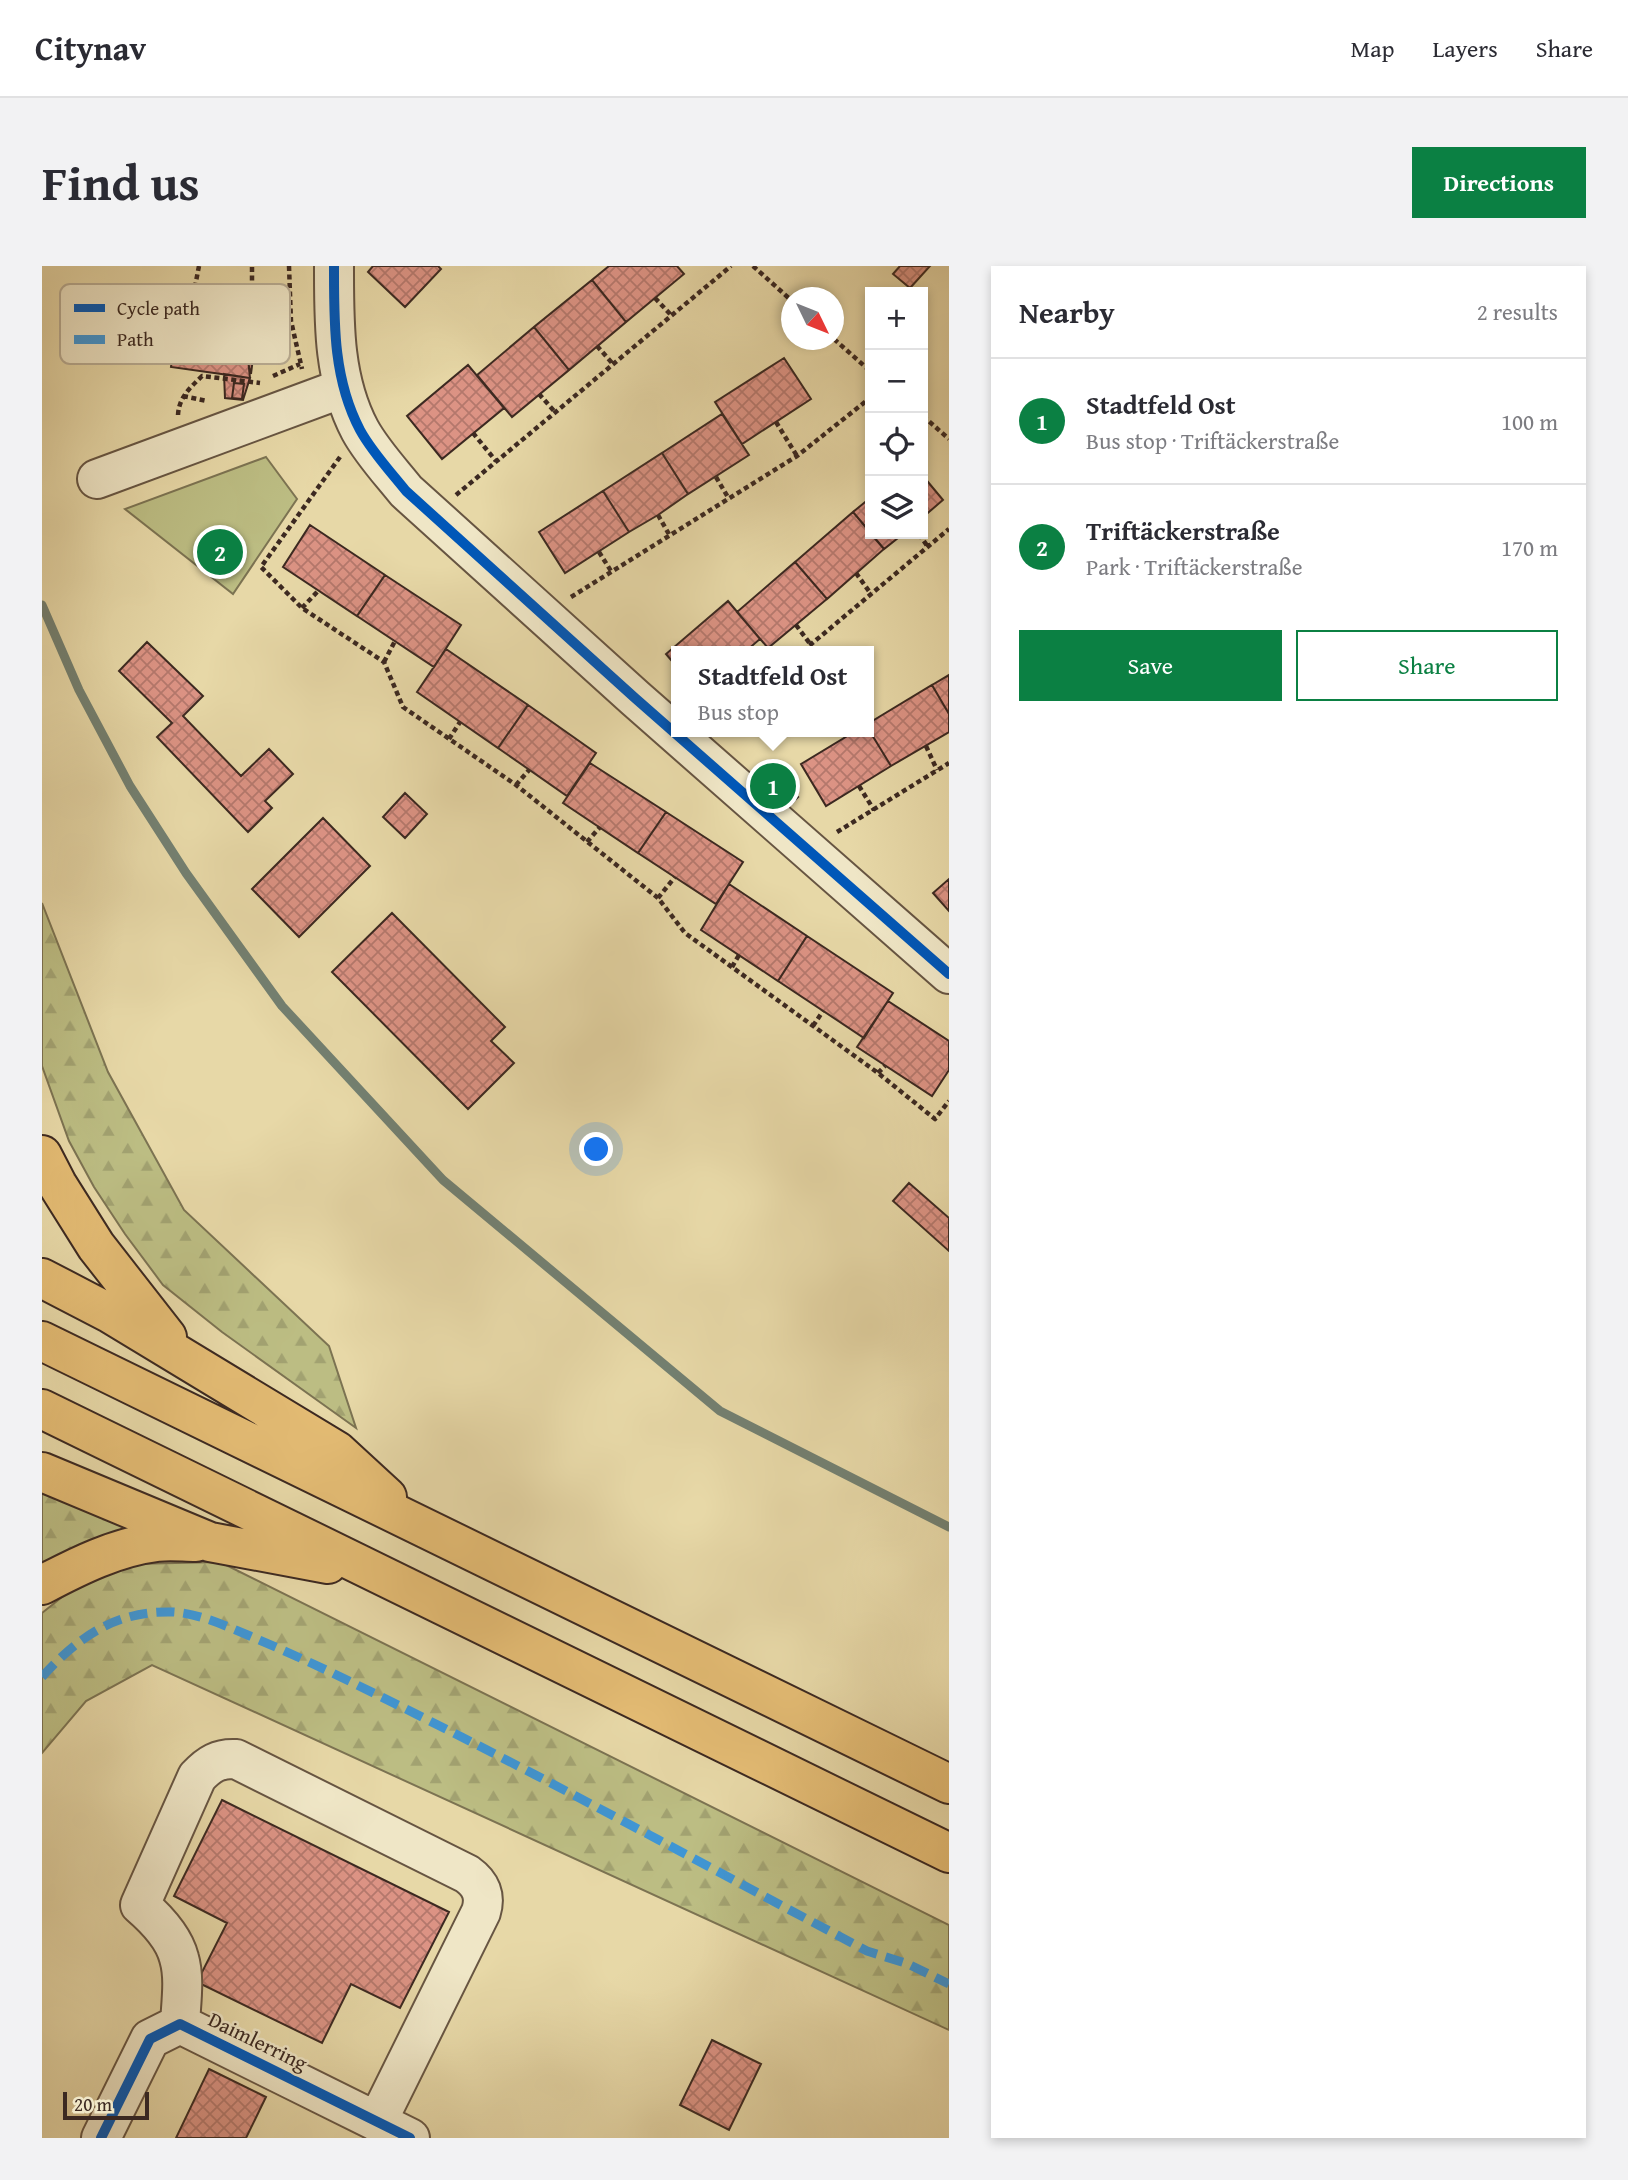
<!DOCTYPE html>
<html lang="en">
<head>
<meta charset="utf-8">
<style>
	body { margin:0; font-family:"Gentium Book Plus",serif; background:#f2f2f3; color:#2b2b33 }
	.controls { position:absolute; right:21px; top:21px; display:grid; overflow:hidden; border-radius:0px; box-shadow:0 4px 10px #0003 }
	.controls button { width:63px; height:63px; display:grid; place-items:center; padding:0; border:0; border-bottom:2px solid #e1e1e2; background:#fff; color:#2b2b33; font:35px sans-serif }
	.compass { position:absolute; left:739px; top:21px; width:63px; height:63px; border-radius:50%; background:#fff; box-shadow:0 4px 10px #0003; rotate:133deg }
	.scale { position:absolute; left:21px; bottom:18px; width:86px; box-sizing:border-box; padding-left:7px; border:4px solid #3c2921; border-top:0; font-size:19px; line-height:24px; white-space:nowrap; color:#3c2921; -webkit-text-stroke:5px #efe6c6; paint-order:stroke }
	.you { position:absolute; left:555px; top:884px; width:24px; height:24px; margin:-18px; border:5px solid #fff; border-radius:50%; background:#1a73e8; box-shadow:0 0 0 10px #1a73e833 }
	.badge { display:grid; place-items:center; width:46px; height:46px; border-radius:50%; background:#0b8043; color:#fff; font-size:23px; font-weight:700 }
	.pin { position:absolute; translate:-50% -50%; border:4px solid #fff; box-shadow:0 2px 7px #0006 }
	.popup { position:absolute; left:629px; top:380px; width:203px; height:91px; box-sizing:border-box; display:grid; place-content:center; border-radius:0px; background:#fff; filter:drop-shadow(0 2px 5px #0005); font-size:23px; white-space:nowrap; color:#7c7c81 }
	.popup b { font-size:26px; color:#2b2b33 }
	.popup::after { content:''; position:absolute; left:50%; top:100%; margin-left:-14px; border:14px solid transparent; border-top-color:#fff }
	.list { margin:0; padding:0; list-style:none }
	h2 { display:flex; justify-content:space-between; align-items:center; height:91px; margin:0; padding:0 28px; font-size:30px }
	h2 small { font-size:23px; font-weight:400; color:#7c7c81 }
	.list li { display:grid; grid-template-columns:46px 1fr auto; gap:21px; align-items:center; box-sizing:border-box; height:126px; padding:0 28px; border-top:2px solid #e1e1e2 }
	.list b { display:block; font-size:26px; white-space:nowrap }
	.list p { margin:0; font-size:23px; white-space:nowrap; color:#7c7c81 }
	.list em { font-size:23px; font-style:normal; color:#7c7c81 }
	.actions { display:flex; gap:14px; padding:21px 28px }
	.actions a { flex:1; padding:16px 0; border:2px solid #0b8043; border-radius:0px; text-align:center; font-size:24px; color:#0b8043 }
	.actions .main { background:#0b8043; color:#fff }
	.icon { flex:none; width:38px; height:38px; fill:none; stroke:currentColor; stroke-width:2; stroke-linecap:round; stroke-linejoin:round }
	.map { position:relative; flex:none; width:907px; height:1872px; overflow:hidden; border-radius:0px }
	header { display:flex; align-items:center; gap:42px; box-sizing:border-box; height:98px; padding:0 35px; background:#fff; border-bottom:2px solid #e1e1e2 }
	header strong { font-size:33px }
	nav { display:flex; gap:38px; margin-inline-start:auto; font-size:24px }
	.intro { display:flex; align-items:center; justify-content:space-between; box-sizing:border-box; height:168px; padding:0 42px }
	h1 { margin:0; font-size:49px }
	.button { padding:18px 32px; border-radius:0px; background:#0b8043; color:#fff; font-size:24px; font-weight:700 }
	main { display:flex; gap:42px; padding:0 42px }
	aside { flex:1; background:#fff; border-radius:0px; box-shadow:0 4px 10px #0003 }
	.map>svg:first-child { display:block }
	.forest { fill:url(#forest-firs); stroke:#7c7352; stroke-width:2 }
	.green { fill:#bcbd83; stroke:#7c7352; stroke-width:2 }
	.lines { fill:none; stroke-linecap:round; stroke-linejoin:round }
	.stream { stroke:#738071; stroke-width:9 }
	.building { fill:url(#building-cross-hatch); stroke:#3c2921; stroke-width:2 }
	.minor-casing { stroke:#675542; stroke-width:42 }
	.highway-casing { stroke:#3c2921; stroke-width:42 }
	.path { stroke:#3c2921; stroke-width:4.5; stroke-dasharray:5 3.5; stroke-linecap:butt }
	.minor { stroke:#efe6c6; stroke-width:38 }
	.highway { stroke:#e4bc74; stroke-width:38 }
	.quiet { stroke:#3f96d5; stroke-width:9; stroke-dasharray:18 9; stroke-linecap:butt }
	.cycleway-casing { stroke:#efe6c6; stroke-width:15 }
	.cycleway { stroke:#0057b8; stroke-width:10 }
	.labels { text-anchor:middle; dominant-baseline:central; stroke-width:5; stroke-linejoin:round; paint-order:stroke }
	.street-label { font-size:21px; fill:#3c2921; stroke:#efe6c6 }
	.key { fill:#efe6c6; stroke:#b9ad94; stroke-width:2 }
	.key-label { font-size:19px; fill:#3c2921 }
</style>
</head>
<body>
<header>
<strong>Citynav</strong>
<nav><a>Map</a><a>Layers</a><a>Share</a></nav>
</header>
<div class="intro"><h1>Find us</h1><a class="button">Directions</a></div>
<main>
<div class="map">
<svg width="907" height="1872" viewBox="0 0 907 1872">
	<defs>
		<pattern id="forest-firs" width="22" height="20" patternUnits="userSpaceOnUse" patternTransform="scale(1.75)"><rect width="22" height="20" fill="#bcbd83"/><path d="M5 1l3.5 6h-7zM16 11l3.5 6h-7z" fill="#a2a271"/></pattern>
		<pattern id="building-cross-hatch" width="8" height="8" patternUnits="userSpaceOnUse" patternTransform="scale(1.75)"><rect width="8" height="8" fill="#dc9384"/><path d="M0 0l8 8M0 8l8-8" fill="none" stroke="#b4786c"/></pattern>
	</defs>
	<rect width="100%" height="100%" fill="#e7d8a7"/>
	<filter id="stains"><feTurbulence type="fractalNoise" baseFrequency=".00286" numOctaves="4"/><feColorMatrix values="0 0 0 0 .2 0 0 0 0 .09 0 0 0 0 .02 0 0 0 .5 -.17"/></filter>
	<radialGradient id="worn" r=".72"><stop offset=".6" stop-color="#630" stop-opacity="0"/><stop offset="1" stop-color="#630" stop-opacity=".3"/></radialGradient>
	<!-- forest -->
	<path class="forest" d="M 0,637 L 66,806 L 142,944 L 287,1080 L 314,1162 L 180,1066 L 121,1019 L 83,968 L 52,921 L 27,875 L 0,800 Z
		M 0,1223 L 99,1268 L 0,1296 Z
		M 178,1296 L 907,1659 L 907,1764 L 110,1399 L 44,1435 L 0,1487 L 0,1347 L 25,1327 L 89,1298 Z"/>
	<!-- green -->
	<path class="green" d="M 224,191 L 255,233 L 191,328 L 83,243 Z"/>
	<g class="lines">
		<!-- stream -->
		<path class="stream" d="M 0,339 L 37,424 L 88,520 L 144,607 L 240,740 L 401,914 L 678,1145 L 907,1261"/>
	</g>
	<!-- building -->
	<path class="building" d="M 331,0 L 396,0 L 399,3 L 363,41 L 326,6 Z
		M 567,0 L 635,0 L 642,8 L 584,56 L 550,14 Z
		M 858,0 L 888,0 L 868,22 L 851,8 Z
		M 550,14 L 584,56 L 527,104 L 492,61 Z
		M 137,43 L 216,54 L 212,84 L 205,83 L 208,112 L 129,101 Z
		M 492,61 L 527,104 L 470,151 L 435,109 Z
		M 205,83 L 212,84 L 209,108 L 204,89 Z
		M 742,92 L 769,133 L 700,178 L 673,136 Z
		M 426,99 L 462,142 L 400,193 L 365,150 Z
		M 182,108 L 208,112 L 201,134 L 183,132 Z
		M 192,117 L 202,118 L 200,133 L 190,132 Z
		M 680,148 L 707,189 L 646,228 L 620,187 Z
		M 620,187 L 646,228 L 616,249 L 587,266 L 561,225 Z
		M 881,210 L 901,234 L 881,251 Z
		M 561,225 L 587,266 L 523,307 L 497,266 Z
		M 828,232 L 828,266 L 811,246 Z
		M 811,246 L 842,283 L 785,333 L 753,296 Z
		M 268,259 L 343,309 L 315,350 L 241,301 Z
		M 829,268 L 861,268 L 842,283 Z
		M 753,296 L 785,333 L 726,382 L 695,346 Z
		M 343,309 L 419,359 L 392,401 L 315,350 Z
		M 686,335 L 718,373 L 704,385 L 635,385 L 635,401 L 624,388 Z
		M 105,376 L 161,430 L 141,450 L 199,510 L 227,483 L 251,508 L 223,535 L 230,542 L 206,566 L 115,471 L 130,457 L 77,405 Z
		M 404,383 L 486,439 L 456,482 L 375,426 Z
		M 907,409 L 907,448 L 890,419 Z
		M 890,419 L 907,448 L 907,466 L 849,500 L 827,464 L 827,457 Z
		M 486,439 L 554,487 L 525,530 L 456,482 Z
		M 827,464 L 849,500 L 784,540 L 759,498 L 812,466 L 827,466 Z
		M 548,497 L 624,546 L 596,587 L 521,537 Z
		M 745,521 L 756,531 L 751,536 L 741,526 Z
		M 363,527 L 385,548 L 363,572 L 341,551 Z
		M 624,546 L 701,596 L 674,638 L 596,587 Z
		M 281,552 L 328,600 L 257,671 L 210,623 Z
		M 907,613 L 907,645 L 891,627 Z
		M 687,618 L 765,670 L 736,715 L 659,664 Z
		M 350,647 L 463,761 L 449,775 L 472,797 L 426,843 L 290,706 Z
		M 765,670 L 851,727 L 822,772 L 736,715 Z
		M 846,735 L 907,775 L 907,804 L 890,830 L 815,781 Z
		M 867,917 L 907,952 L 907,985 L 851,935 Z
		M 180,1534 L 407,1646 L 358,1742 L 309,1718 L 280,1777 L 155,1716 L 185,1657 L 132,1630 Z
		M 670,1774 L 719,1798 L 687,1864 L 638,1839 Z
		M 167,1803 L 224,1831 L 204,1872 L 134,1872 Z"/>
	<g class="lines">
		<!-- minor casing -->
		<g class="minor-casing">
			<path id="minor" d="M 292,0 C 292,56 291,113 318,164 C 330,186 348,205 364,225 L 593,432 L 907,708
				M 55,213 L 301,122
				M 138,1758 C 139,1737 143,1712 137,1692 C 132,1672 113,1652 98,1639 L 155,1511 C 167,1498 177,1492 194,1493 L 425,1608 C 439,1618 444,1630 439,1646 L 335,1856
				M 59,1872 L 108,1773 L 138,1758 L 368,1872"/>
		</g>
		<!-- highway casing -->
		<g class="highway-casing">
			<path id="highway" d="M 0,889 L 15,918 L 54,980 L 125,1071
				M 0,1012 L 69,1048 L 295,1185 L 345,1231
				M 0,1075 L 907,1518
				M 0,1143 L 907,1587
				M 0,1206 L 168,1276 L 286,1298
				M 0,1319 C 36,1300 74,1281 115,1276 C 128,1274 141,1276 154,1276"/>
		</g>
		<!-- path -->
		<path class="path" d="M 157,0 L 150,36 L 202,43 L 210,18 L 210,0
			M 247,0 L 249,55 L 260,103
			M 711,0 L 750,35
			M 613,32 L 630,50
			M 792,73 L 828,105
			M 555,80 L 571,98
			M 231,110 L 258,98
			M 497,128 L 513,146
			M 141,130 L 165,135
			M 136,149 C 137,131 148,122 160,110 L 218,117
			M 881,150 L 907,173
			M 734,156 L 755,190
			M 431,167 L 454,195
			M 298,191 L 219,301 L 260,342 L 342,396 L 361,441 L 474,519 L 616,632 L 643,667 L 836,807 L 893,853 L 907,835
			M 674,211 L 687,233
			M 414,229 L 689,0
			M 616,249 L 628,270
			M 877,268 L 886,281
			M 557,286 L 569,305
			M 814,307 L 829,328
			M 529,331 L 755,190 L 828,132
			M 260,342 L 276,325
			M 754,359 L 769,379
			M 761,385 L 907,263
			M 342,396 L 353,375
			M 407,473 L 418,456
			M 884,480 L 895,504
			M 474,519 L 487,504
			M 817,520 L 832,544
			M 795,566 L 907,497
			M 545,576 L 558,561
			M 616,632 L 633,611
			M 690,701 L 697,689
			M 771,760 L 781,745
			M 836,807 L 843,800"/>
		<!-- minor -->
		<use href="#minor" class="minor"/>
		<!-- highway -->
		<use href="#highway" class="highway"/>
		<!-- quiet -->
		<path class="quiet" d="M 0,1411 C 37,1370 75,1344 132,1346 C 158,1348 184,1360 208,1370 C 243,1385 279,1401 313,1418 C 486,1502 655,1595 825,1685 L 866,1698 L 907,1718"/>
		<!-- cycleway casing -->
		<g class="cycleway-casing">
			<path id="cycleway" d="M 292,0 C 292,56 291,113 318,164 C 330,186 348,205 364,225 L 593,432 L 907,708
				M 59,1872 L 108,1773 L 138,1758 L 368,1872"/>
		</g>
		<!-- cycleway -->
		<use href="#cycleway" class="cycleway"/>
	</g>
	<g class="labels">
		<!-- street labels -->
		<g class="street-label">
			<text transform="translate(216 1775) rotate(26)">Daimlerring</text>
		</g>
	</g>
	<!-- legend -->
	<rect x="18" y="18" width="230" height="80" rx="10" class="key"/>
	<rect x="32" y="38" width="31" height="8" fill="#0057b8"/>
	<rect x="32" y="69" width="31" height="9" fill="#3f96d5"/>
	<g class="key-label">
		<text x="75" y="49">Cycle path</text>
		<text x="75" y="80">Path</text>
	</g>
	<rect width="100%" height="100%" filter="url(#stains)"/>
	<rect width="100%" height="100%" fill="url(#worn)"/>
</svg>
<div class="controls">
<button>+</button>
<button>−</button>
<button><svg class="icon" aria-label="locate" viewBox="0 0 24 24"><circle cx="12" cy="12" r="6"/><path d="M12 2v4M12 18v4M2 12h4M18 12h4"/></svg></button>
<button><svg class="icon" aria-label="layers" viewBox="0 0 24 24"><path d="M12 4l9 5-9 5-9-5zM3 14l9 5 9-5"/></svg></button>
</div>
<svg class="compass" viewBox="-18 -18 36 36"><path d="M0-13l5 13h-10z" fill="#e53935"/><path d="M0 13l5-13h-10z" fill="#7c7c81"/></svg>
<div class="scale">20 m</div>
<div class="you"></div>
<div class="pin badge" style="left:731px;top:520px">1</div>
<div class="popup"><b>Stadtfeld Ost</b>Bus stop</div>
<div class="pin badge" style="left:178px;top:286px">2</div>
</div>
<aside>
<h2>Nearby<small>2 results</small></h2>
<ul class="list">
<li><span class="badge">1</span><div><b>Stadtfeld Ost</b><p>Bus stop · Triftäckerstraße</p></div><em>100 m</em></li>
<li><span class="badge">2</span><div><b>Triftäckerstraße</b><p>Park · Triftäckerstraße</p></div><em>170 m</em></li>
</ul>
<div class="actions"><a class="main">Save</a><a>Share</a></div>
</aside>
</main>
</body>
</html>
